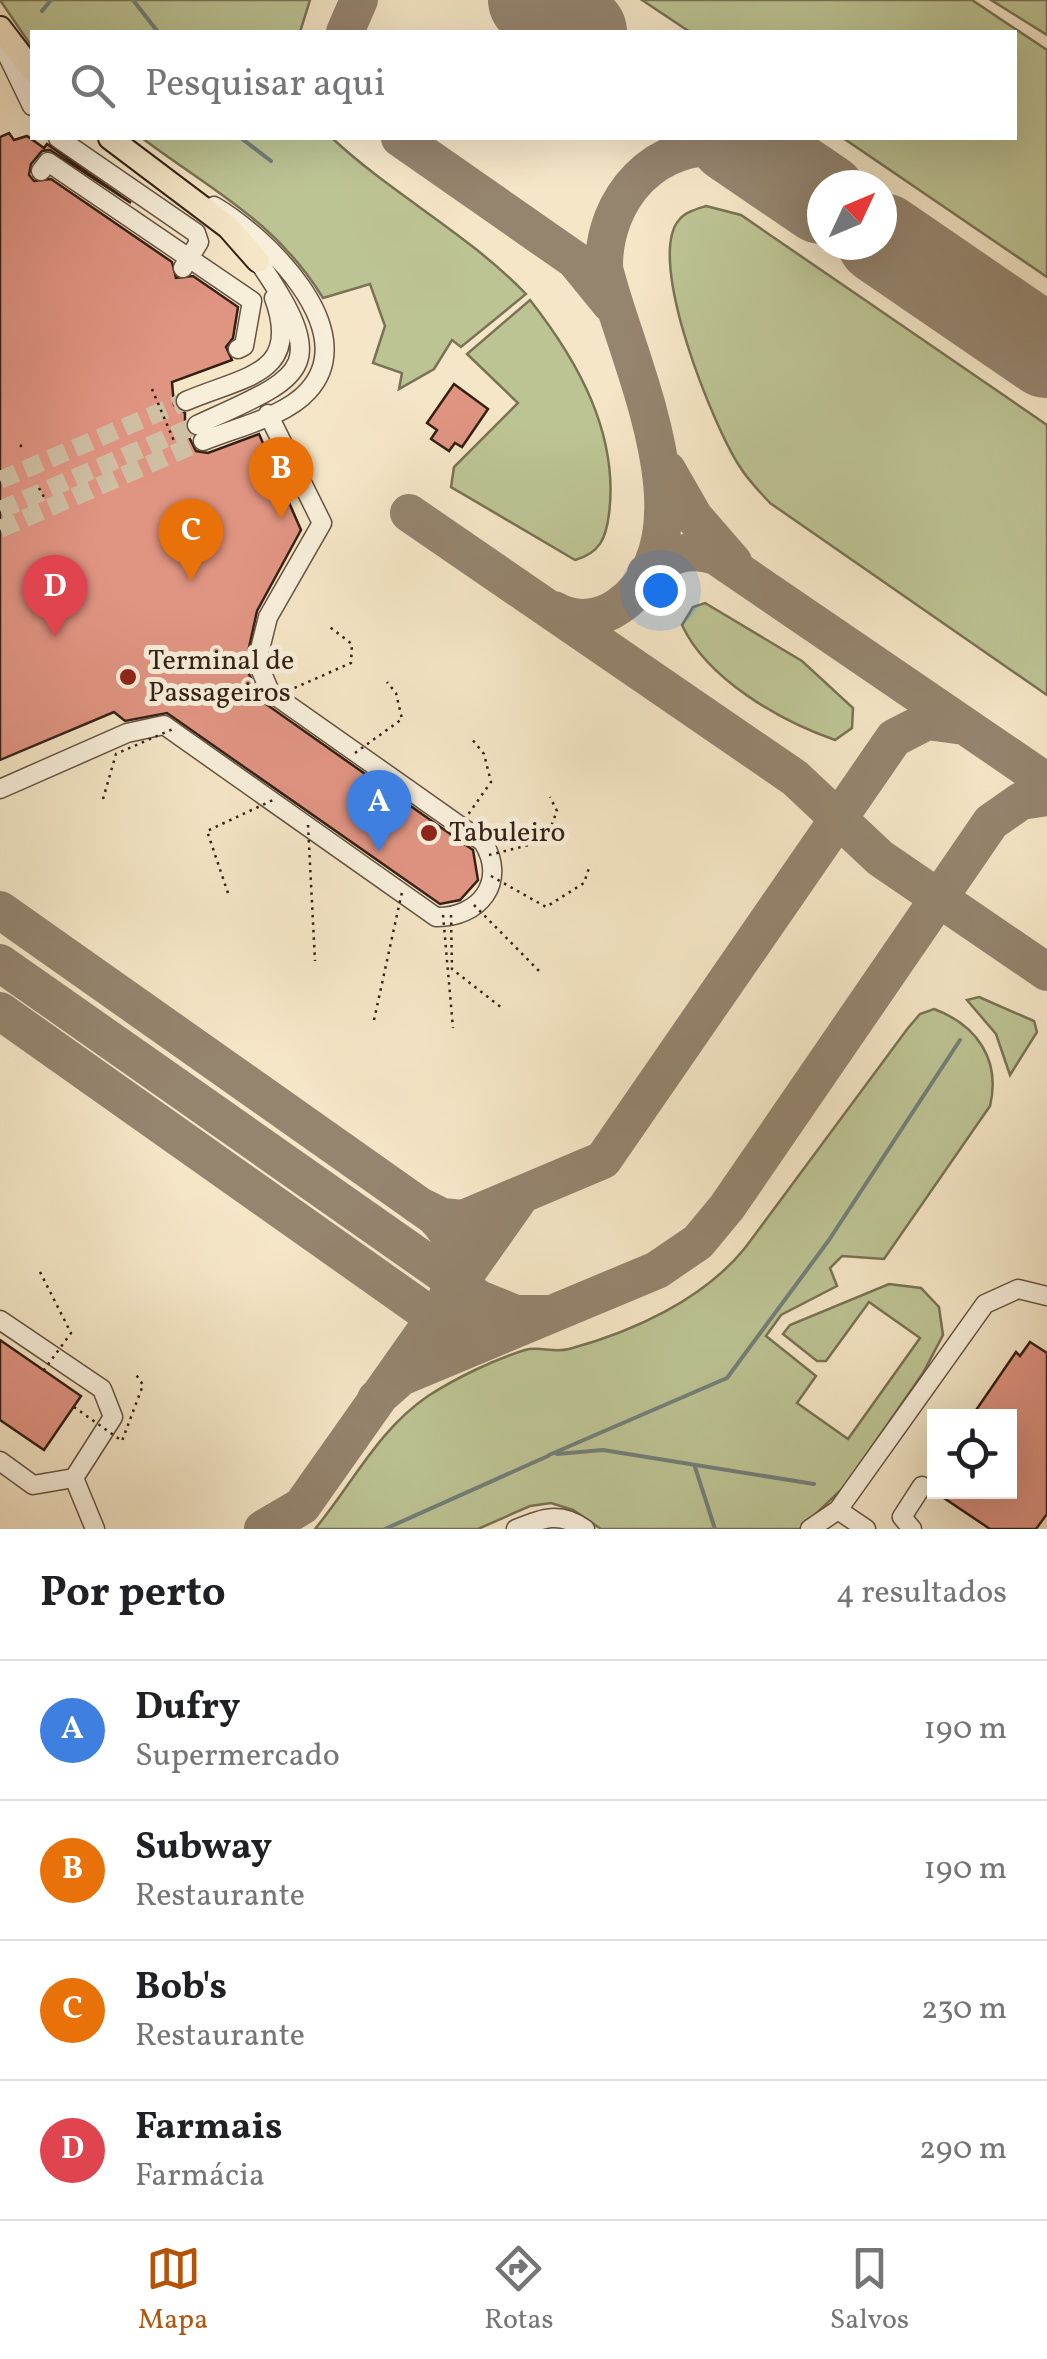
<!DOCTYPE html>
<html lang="pt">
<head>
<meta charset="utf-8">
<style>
	body { margin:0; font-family:Vollkorn,serif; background:#f6f6f6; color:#202124 }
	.controls { position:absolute; right:30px; bottom:30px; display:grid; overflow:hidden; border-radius:0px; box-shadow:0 10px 40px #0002 }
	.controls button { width:90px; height:90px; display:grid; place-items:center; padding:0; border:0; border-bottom:2px solid #e0e0e0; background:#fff; color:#202124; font:50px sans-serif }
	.compass { position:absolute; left:807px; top:170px; width:90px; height:90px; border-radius:50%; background:#fff; box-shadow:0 10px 40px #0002; rotate:46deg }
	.you { position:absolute; left:660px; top:590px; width:35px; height:35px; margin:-25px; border:8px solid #fff; border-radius:50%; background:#1a73e8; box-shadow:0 0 0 15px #1a73e833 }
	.badge { display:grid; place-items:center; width:65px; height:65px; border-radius:50%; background:#b45309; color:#fff; font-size:32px; font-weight:700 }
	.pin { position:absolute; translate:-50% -82px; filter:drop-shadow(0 2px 5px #0008) }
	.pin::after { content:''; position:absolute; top:52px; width:35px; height:30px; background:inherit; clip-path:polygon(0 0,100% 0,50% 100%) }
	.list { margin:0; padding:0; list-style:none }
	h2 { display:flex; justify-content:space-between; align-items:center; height:130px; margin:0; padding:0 40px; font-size:42px }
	h2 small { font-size:32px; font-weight:400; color:#757577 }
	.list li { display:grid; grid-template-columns:65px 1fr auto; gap:30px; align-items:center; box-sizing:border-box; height:140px; padding:0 40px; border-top:2px solid #e0e0e0 }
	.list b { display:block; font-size:38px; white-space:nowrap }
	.list p { margin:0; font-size:32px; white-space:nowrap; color:#757577 }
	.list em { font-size:32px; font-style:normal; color:#757577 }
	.icon { flex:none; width:55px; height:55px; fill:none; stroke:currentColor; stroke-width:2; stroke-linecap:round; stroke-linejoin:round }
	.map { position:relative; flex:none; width:1047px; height:1529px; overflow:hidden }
	.search { position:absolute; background:#fff; box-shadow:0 10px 40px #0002; left:30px; right:30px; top:30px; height:110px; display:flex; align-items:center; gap:25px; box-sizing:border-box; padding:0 35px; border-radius:0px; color:#757577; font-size:38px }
	.sheet { height:690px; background:#fff }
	nav { display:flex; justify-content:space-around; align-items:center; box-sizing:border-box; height:140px; border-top:2px solid #e0e0e0; background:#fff; font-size:28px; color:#757577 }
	nav a { display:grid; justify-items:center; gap:5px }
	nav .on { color:#b45309 }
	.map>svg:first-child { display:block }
	.green { fill:#bdc494; stroke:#797254; stroke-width:2.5 }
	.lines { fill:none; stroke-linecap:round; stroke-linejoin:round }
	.stream { stroke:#737f78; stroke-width:4 }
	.taxiway { stroke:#95846e; stroke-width:38 }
	.runway { stroke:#95846e; stroke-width:92 }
	.building { fill:#e09482; stroke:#352114; stroke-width:2.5 }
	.minor-tunnel { stroke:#cfbfa3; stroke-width:18; stroke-dasharray:18 9; stroke-linecap:butt }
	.minor-casing { stroke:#655241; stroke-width:21 }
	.major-casing { stroke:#352114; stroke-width:26 }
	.path { stroke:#352114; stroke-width:2.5; stroke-dasharray:2.5 5; stroke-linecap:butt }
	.minor { stroke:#f8efdb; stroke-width:18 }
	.major { stroke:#f5e6c7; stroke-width:22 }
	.path-bridge { stroke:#352114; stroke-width:2.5; stroke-dasharray:2.5 5; stroke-linecap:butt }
	.poi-dot { fill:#8f2418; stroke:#f8efdb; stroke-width:4 }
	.labels { text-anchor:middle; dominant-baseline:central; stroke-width:10; stroke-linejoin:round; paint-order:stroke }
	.poi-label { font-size:28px; fill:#352114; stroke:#f8efdb; text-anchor:start }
</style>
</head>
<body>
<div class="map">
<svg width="1047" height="1529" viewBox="0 0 1047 1529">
	<rect width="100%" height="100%" fill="#f5e6c7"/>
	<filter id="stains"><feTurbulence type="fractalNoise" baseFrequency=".002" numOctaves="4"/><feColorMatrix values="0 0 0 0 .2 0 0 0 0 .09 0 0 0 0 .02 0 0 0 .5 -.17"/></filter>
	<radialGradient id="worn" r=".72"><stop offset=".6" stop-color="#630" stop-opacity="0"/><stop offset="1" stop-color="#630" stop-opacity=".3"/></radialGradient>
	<!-- green -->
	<path class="green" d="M 0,0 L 310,0 L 300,32 L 32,32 L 32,47 Z
		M 642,0 L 972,0 L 1047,50 L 1047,277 L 843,138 L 1014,138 L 1014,32 L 690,32 Z
		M 991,0 L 1047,0 L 1047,35 Z
		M 142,138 L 332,138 C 393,195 467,233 526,294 L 461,347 L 452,340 L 434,369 L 399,389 L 402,373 L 373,363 L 385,326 L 370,284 L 323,298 C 276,221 211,190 142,138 Z
		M 706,206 L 741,215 L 1047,425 L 1047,695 L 770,503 C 760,492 748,480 740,467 C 714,428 645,259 679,220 C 685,212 697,209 706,206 Z
		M 530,300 C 578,361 619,434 609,514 C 606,538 600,553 575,560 L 451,487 L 454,467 L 518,403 L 467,354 Z
		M 705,603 L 802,661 L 853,708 L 852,728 L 835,740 C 780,721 707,679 682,625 L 693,607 Z
		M 979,997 L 1034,1021 L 1037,1032 L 1010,1075 L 996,1034 L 967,1000 Z
		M 934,1009 C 977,1025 1001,1060 990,1106 L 884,1259 L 842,1256 L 830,1268 L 837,1286 L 781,1315 L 766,1336 L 816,1376 L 797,1403 L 848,1439 L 920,1338 L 869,1302 L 826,1361 L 817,1361 L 783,1334 L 790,1325 L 889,1284 L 921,1288 L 939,1307 L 943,1335 L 923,1373 L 844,1487 L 800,1529 L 601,1529 L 573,1510 L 551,1503 L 530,1506 L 478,1529 L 315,1529 C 353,1483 378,1430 428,1396 C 456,1378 493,1360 525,1350 C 538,1346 554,1353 569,1349 C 632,1332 703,1300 745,1248 L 908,1028 L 920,1014 Z"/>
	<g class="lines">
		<!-- stream -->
		<path class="stream" d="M 133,0 L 158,32
			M 42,11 L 51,0
			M 241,138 L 271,161
			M 557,1454 L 603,1450 L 814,1484
			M 549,1455 L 727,1378 L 829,1240 L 960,1040
			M 695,1467 L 715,1529
			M 385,1529 L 548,1456"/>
		<!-- taxiway -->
		<path class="taxiway" d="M 345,32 L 359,0
			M 400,138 L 575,260 L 610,303
			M 667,470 L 694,517 L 733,562
			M 409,513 L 795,778 L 880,858 L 1047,972
			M 646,573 C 667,555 688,547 716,556 L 1047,782
			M 554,610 C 575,622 599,620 619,606 C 717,537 625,357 604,268 C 603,199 656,136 731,149 C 757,154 779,170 800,183
			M 0,910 L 434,1216 C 458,1239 462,1266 448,1295
			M 0,963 L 479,1299 L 516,1314 L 549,1314
			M 0,1011 L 433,1317 L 464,1331 L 502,1332
			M 418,1205 L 442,1217 L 463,1219 L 603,1160 L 894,738 L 927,721 L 964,726
			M 376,1399 L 401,1377 L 657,1270 L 698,1242 L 727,1207 L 991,822 L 1021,801 L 1047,797
			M 263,1529 L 302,1506 L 517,1201"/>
		<!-- runway -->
		<path class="runway" d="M 534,0 L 581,32
			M 734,138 L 822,198
			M 882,239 L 1047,352"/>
	</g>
	<!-- building -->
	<path class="building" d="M 9,133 L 14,140 L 27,136 L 44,148 L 47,144 L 131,203 L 50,150 L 42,151 L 31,164 L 29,175 L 34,181 L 51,179 L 172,262 L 176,278 L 193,276 L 238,307 L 233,338 L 226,347 L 232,360 L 172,382 L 174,405 L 185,413 L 185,429 L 196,451 L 208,453 L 259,434 L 301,530 L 257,611 L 245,666 L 263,702 L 473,850 L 478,880 L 460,900 L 440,904 L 167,713 L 125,721 L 114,712 L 0,760 L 0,137 Z
		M 454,384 L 488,409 L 462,447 L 455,443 L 449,451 L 431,439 L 437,430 L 427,423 Z
		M 0,1340 L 81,1396 L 44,1450 L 0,1420 Z
		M 1030,1342 L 1047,1353 L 1047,1514 L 1036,1529 L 990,1529 L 935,1492 L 1010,1492 L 1010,1416 L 972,1416 L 1016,1352 L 1020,1356 Z"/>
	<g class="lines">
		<!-- minor-tunnel -->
		<path class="minor-tunnel" d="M 0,480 L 186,401
			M 0,510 L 197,425
			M 0,529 L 203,441"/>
		<!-- minor casing -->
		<g class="minor-casing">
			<path id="minor" d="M 0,40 L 32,106
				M 58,138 L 196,233 L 199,242 L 183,268
				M 41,171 L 48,162 L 252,301 L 244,346 L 238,349
				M 186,401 C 244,376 302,375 274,298
				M 197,425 C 301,377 335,372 258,261
				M 203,441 C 234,428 285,417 308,391 C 364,330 264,235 214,206
				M 0,789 L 127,733 L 164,725 L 436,917 C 479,918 508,882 483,842 L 270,692 L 257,661 L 268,617 L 322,523 L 268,414
				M 0,1320 L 102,1389 L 113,1417 L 74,1478
				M 0,1461 L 33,1485 L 74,1478 L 95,1529
				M 838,1510 L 866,1529
				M 516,1529 C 542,1518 560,1511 585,1529
				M 810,1529 L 838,1510 L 985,1304 L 1018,1289 L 1047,1296
				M 912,1529 L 902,1517 L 922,1486"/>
		</g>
		<!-- major casing -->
		<g class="major-casing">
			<path id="major" d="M 0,28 L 32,70
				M 110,138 L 228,227 L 258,261"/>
		</g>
		<!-- path -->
		<path class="path" d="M 152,389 L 174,441
			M 20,445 L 22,447
			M 39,488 L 44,497"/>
		<!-- minor -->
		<use href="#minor" class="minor"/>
		<!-- major -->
		<use href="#major" class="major"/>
		<!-- path-bridge -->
		<path class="path-bridge" d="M 274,697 L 351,663 L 352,644 L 327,625
			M 355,753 L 402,719 L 396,693 L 387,682
			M 103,799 L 116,754 L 173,729
			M 308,825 L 315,961
			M 460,826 L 491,782 L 484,754 L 471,738
			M 489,855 L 545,841 L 557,811 L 550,797
			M 491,876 L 546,907 L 584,883 L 589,868
			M 228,893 L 207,831 L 273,800
			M 474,905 L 542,974
			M 443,915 L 453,1028
			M 451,915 L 452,969 L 502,1008
			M 374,1020 L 402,892
			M 40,1272 L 71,1333 L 44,1370
			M 74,1407 L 122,1441 L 143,1385 L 135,1373"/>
	</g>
	<!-- markers -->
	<g class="poi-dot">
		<circle cx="128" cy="677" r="10"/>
		<circle cx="429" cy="833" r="10"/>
	</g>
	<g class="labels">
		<!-- poi labels -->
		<g class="poi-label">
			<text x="148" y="661">Terminal de<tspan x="148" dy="32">Passageiros</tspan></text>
			<text x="449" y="833">Tabuleiro</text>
		</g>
	</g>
	<rect width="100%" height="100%" filter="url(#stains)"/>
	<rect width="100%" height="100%" fill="url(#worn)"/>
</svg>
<div class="controls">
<button><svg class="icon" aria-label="locate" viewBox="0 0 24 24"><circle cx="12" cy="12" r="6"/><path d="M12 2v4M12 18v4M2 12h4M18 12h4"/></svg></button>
</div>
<svg class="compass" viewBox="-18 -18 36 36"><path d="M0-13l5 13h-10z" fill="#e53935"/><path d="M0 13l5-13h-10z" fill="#757577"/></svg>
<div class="you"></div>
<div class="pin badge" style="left:379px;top:852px;background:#3f7fe0">A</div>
<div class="pin badge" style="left:281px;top:519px;background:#e8710a">B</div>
<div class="pin badge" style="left:191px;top:581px;background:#e8710a">C</div>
<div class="pin badge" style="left:55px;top:637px;background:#e0444e">D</div>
<div class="search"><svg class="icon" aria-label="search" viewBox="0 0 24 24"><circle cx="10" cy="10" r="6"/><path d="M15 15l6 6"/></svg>Pesquisar aqui</div>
</div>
<section class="sheet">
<h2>Por perto<small>4 resultados</small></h2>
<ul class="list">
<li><span class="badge" style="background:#3f7fe0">A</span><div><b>Dufry</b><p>Supermercado</p></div><em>190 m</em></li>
<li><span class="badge" style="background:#e8710a">B</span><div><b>Subway</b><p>Restaurante</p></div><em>190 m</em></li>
<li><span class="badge" style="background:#e8710a">C</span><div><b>Bob's</b><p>Restaurante</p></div><em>230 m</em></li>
<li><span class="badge" style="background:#e0444e">D</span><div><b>Farmais</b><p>Farmácia</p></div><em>290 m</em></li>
</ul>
</section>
<nav>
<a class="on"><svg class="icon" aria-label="map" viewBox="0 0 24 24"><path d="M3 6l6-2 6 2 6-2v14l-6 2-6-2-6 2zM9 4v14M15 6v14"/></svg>Mapa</a>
<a><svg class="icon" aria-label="directions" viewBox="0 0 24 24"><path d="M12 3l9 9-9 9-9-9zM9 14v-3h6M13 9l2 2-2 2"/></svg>Rotas</a>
<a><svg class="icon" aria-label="saved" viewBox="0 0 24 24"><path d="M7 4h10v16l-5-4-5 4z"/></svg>Salvos</a>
</nav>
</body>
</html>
